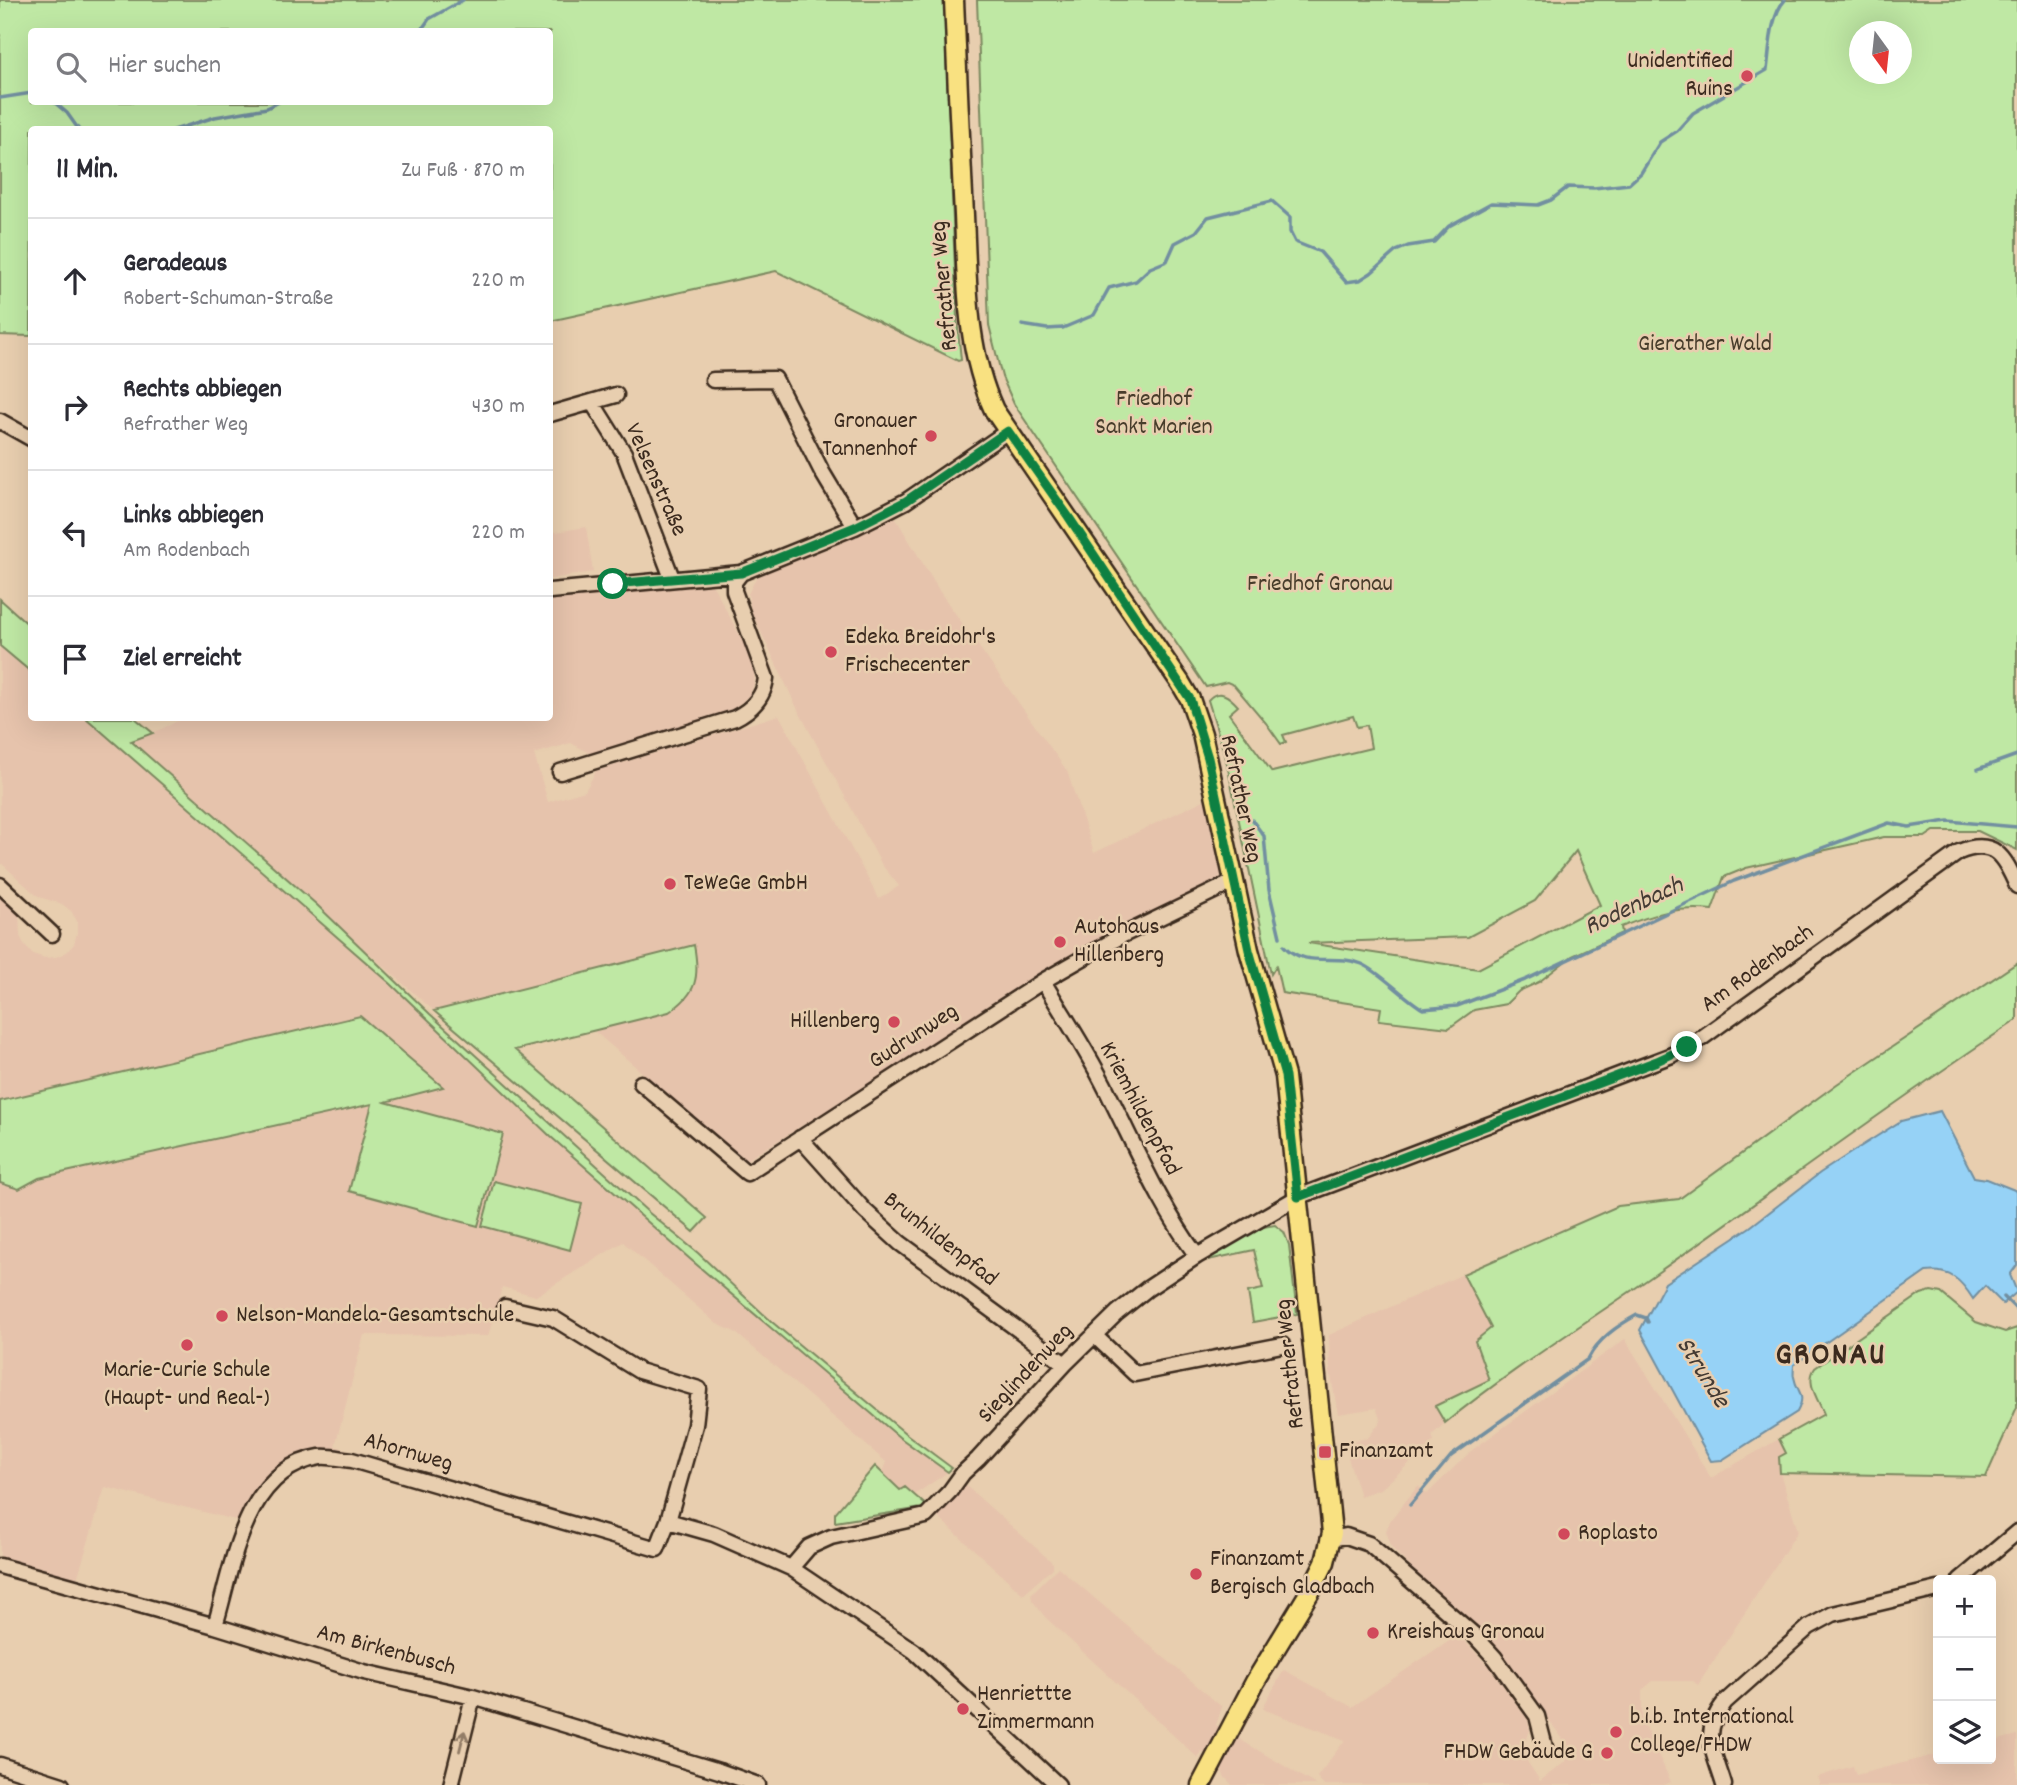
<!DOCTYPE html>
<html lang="de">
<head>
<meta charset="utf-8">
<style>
	body { margin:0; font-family:Dekko,sans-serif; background:#f2f2f3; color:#2b2b33 }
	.controls { position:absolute; right:21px; bottom:21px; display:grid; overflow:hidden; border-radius:7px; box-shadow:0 7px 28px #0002 }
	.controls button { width:63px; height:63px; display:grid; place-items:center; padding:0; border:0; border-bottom:2px solid #e1e1e2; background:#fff; color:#2b2b33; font:35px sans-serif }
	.compass { position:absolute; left:1849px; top:21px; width:63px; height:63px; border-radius:50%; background:#fff; box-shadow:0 7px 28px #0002; rotate:165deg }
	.stop { position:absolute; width:21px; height:21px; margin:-16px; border:5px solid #0b8043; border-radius:50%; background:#fff }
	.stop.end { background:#0b8043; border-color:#fff; box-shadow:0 2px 7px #0008 }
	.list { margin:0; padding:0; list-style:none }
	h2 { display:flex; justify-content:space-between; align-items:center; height:91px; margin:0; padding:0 28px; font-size:30px }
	h2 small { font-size:23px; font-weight:400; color:#7c7c81 }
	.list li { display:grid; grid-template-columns:46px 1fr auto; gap:21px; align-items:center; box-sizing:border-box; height:126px; padding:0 28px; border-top:2px solid #e1e1e2 }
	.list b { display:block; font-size:26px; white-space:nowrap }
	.list p { margin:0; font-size:23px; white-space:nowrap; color:#7c7c81 }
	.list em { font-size:23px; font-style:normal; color:#7c7c81 }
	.icon { flex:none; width:38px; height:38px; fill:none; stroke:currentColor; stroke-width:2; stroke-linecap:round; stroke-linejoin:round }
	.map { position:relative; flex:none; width:2017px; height:1785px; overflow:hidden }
	.search { position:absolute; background:#fff; box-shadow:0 7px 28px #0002; left:28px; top:28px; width:525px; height:77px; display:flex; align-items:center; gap:18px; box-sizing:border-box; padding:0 24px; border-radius:7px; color:#7c7c81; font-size:26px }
	.panel { position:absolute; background:#fff; box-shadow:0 7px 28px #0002; left:28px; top:126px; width:525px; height:595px; border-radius:7px }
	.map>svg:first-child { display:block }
	.built { fill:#e6c3ac }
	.green { fill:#bfe8a4; stroke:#7d8961; stroke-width:2; fill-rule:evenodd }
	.water { fill:#96d2f6; stroke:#728fa0; stroke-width:2 }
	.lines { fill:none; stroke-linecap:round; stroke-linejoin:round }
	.stream { stroke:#728fa0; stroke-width:3.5 }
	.minor-casing { stroke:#3b2a1e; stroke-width:19 }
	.major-casing { stroke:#3b2a1e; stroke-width:23 }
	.minor { stroke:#e8ceaf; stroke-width:14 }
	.major { stroke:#f9e181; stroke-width:18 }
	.oneway { stroke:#927c66 }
	.route { stroke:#0b8043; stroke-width:9 }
	.poi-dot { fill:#d1495b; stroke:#e8ceaf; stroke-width:2.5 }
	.labels { text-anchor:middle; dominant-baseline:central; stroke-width:5; stroke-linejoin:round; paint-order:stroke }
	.poi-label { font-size:24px; fill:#3b2a1e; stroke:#e8ceaf; text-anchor:start }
	.street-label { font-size:24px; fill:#3b2a1e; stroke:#e8ceaf }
	.park-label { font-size:24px; fill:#483d2b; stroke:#e8ceaf }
	.water-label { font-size:26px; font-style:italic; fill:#443b34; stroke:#e8ceaf }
	.district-label { font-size:32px; font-weight:bold; letter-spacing:2px; fill:#3b2a1e; stroke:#e8ceaf }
</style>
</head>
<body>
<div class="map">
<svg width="2017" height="1785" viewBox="0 0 2017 1785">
	<rect width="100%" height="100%" fill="#e8ceaf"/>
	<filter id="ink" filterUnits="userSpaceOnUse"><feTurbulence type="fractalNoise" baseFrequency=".0143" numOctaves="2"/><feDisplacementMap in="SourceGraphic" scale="14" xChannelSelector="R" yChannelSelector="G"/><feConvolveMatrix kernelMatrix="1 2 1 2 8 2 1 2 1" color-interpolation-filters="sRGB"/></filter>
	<g filter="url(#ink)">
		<!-- built -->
		<path class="built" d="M 895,517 L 940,592 L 1067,771 L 1094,853 L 1206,799 L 1221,876 L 1217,881 L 1084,952 L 745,1161 L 593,1030 L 669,1012 L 461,1003 L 434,1011 L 130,740 L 153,733 L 184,718 L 550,718 L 550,599 L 694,577 L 709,582 L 715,589 L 751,657 L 755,680 L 750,695 L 732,710 L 591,754 L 571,743 L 534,754 L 548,802 L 585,791 L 596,771 L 779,715 L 879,899 L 899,886 L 882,865 L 798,710 L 751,611 L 748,594 L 756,578 L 771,570 L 771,567 L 830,548 Z
			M 586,527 L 593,572 L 550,579 L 550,533 Z
			M 0,646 L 31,672 L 32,718 L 86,718 L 391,984 L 551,1137 L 690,1259 L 899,1437 L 948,1472 L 914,1495 L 905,1487 L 900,1491 L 882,1473 L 886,1462 L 735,1332 L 717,1324 L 623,1242 L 536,1296 L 502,1287 L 488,1336 L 364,1335 L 335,1446 L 350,1451 L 330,1450 L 309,1454 L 279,1467 L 254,1492 L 239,1521 L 105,1487 L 77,1579 L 0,1556 L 0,1183 L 19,1188 L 39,1178 L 361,1107 L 443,1087 L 359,1016 L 0,1101 L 0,892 L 19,913 L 20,936 L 25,946 L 33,954 L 45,958 L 56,957 L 67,952 L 74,944 L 77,933 L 77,921 L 71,911 L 62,904 L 42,898 L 35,894 L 0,862 Z
			M 1463,1274 L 1491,1328 L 1475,1341 L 1489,1380 L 1436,1406 L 1445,1423 L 1432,1435 L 1434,1441 L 1381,1489 L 1360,1496 L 1349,1461 L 1346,1442 L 1368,1438 L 1381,1421 L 1376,1408 L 1338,1414 L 1330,1371 L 1329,1335 Z
			M 1625,1339 L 1711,1478 L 1779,1439 L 1786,1453 L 1779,1457 L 1780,1473 L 1798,1531 L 1698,1685 L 1693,1681 L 1653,1681 L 1642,1690 L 1642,1720 L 1671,1782 L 1664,1785 L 1324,1785 L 1317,1777 L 1345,1740 L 1265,1710 L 1263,1707 L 1284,1670 L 1352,1707 L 1458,1634 L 1490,1668 L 1528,1720 L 1530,1731 L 1524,1745 L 1525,1758 L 1540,1781 L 1565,1762 L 1568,1746 L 1503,1658 L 1485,1637 L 1423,1580 L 1392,1548 L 1386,1531 L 1391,1519 L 1418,1486 L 1427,1494 L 1471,1451 Z
			M 965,1485 L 1053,1563 L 1053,1568 L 1023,1594 L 930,1510 Z
			M 1058,1567 L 1222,1707 L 1216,1725 L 1316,1785 L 1232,1785 L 1224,1776 L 1221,1768 L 1202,1751 L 1198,1758 L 1045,1617 L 1032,1600 L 1031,1594 Z
			M 2017,1735 L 2017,1785 L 1820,1785 L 1817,1777 L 1853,1766 L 1856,1775 L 1938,1754 L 1938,1759 L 1991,1759 L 1991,1742 Z"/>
		<!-- green -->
		<path class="green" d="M 0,0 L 944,0 L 957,319 L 961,360 L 958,361 L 776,271 L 550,321 L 550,130 L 32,130 L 31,336 L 0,335 ZM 32,32 L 550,32 L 550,102 L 32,102 Z
			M 977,0 L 2017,0 L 2017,850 L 1978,831 L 1934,831 L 1925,837 L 1884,837 L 1746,868 L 1724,877 L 1712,910 C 1677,906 1654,914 1621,927 L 1622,933 L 1572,956 L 1539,982 L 1519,991 L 1506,1004 L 1474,1010 L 1449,1028 L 1379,1020 L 1381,1008 L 1282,993 L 1276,966 L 1271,974 L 1226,759 L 1208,700 C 1219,687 1230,697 1238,706 L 1229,714 L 1272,772 L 1371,748 L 1367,725 L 1357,727 L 1353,716 L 1283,735 L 1286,742 L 1281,744 L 1266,723 L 1234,685 L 1227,682 L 1206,687 L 1014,404 L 1002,377 L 989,325 ZM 1860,32 L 1902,32 L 1902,74 L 1860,74 ZM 1576,851 L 1600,905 L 1478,969 L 1308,943 L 1468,937 L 1535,901 Z
			M 0,599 L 31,627 L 31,672 L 0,646 Z
			M 86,718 L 135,718 L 153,733 L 131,741 L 317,905 L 430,1014 L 648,1212 L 698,1253 L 772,1322 L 905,1433 L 952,1468 L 948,1472 L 899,1437 L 690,1259 L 551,1137 L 391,984 Z
			M 694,945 C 700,977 697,994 669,1012 L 515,1050 L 707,1218 L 694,1232 L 434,1011 Z
			M 2017,963 L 2017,1020 C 1894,1101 1778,1188 1657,1273 C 1586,1323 1513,1368 1445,1423 L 1435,1406 L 1489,1380 L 1475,1341 L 1491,1328 L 1463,1274 L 1618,1206 L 1679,1199 L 1837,1084 Z
			M 360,1016 L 443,1087 L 385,1102 L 503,1134 L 478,1226 L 349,1191 L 372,1104 L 39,1178 L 19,1189 L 0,1183 L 0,1101 Z
			M 494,1181 L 582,1204 L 570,1250 L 482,1226 Z
			M 1275,1225 L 1284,1232 L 1289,1245 L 1297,1314 L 1253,1322 L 1248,1292 L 1263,1289 L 1254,1250 L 1199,1262 L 1263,1227 Z
			M 1931,1291 L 1941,1293 L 1976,1322 L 2005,1332 L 2017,1328 L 2017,1407 L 1986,1477 L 1780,1473 L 1779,1457 L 1786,1453 L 1779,1439 L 1824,1414 C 1818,1399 1805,1382 1815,1368 L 1921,1294 Z
			M 875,1466 L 900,1490 L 905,1487 L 928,1507 L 835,1522 L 835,1513 Z"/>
		<!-- water -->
		<path class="water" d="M 1940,1111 L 1974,1177 L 1987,1179 L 2017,1191 L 2017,1265 L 2010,1275 L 2017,1292 L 2003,1304 L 1985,1286 L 1973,1299 C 1961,1280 1950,1269 1926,1272 L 1794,1365 C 1794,1365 1793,1377 1794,1377 C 1797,1394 1807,1393 1797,1412 L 1722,1460 L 1711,1461 L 1640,1330 L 1665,1283 L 1750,1227 L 1820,1173 L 1852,1152 L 1901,1121 Z"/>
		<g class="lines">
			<!-- stream -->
			<path class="stream" d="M 420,32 L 429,19 L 463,0
				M 0,98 L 32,93
				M 54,102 L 67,113 L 79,130
				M 174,130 L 215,117 L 267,108 L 279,102
				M 1022,325 L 1047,329 L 1063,328 L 1094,315 L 1109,288 L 1136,281 L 1150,268 L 1167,261 L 1175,243 L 1196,232 L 1208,217 L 1272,201 L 1290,217 L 1290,232 L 1295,242 L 1320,252 L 1346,282 L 1360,280 L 1371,273 L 1396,251 L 1408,246 L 1434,242 L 1449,226 L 1491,203 L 1538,205 L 1551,200 L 1568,187 L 1594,188 L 1629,184 L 1641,173 L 1660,142 L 1677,131 L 1693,113 L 1767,70 C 1770,49 1770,16 1785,0
				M 1978,769 L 2017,755
				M 1252,820 L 1264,836 L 1269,890 L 1280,937
				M 1284,946 C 1306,969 1335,953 1362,964 C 1379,971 1404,998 1423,1009 L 1457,1006 L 1525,980 L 1734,881 L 1889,823 L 1909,827 L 1948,821 L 2017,827
				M 2004,1297 L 2017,1310
				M 1410,1505 L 1451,1456 L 1588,1359 C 1598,1339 1617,1326 1637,1315 L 1646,1318 L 1648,1322"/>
			<!-- minor casing -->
			<g class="minor-casing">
				<path id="minor" d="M 713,380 L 775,379 L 822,472 L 855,527
					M 592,402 L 624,453 L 672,578
					M 550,414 L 616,395
					M 0,421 L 32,439
					M 550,591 L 741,573 L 855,527 L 877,516 L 906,501 L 1008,431
					M 560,772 L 735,718 C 751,710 764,697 766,678 L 734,591 L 734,582 L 741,573
					M 0,885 L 52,934
					M 1043,981 C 1066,1020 1092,1058 1111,1099 C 1138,1153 1161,1207 1197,1256
					M 641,1083 L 747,1173 L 1043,981 L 1123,935 L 1233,882
					M 800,1138 L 865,1211 L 900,1243 L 1065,1364
					M 505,1307 L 553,1318 L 639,1371 L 699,1389 L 695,1425 L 668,1521
					M 1094,1335 L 1135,1374 L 1282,1345
					M 1332,1539 L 1346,1536 L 1369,1544 L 1473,1634 L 1495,1658 L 1537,1716 L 1546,1751
					M 0,1566 L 215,1626 L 364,1672 L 473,1697 L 719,1771 L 758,1785
					M 791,1568 L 809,1547 L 831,1537 L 926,1516 L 950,1491 L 963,1473 L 978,1459 L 1065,1364 L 1117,1313 L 1147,1289 L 1197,1256 L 1298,1197 L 1672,1055 L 1699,1040 L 1959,852 C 1994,838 2004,856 2017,886
					M 1960,1580 L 2017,1532
					M 215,1626 C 233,1566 244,1469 320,1457 C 330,1456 342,1459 352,1460 L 657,1549 L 668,1521 L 714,1534 L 791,1568 L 914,1651 L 1058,1785
					M 0,1765 L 62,1785
					M 451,1785 L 473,1697
					M 1724,1785 C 1714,1751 1700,1733 1725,1702 L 1809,1627 L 1833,1614 L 1938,1589"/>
			</g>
			<!-- major casing -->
			<g class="major-casing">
				<path id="major" d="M 954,0 C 957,72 960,143 964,215 C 967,281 966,350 994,410 L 1180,682 L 1190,699 L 1202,734 L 1249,950 L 1285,1076 L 1332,1533 L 1325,1562 L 1311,1590 L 1255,1682 L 1201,1785"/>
			</g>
			<!-- minor -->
			<use href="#minor" class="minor"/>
			<!-- major -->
			<use href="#major" class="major"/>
		</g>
		<!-- one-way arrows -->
		<defs><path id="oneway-shaft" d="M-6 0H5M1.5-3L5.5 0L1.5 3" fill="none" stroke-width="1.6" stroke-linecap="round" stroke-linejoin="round" transform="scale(1.75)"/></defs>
		<use class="oneway" href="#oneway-shaft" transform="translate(462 1741) rotate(-76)"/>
	</g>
	<g class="lines" filter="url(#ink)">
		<!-- route -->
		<path class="route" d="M 613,584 L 741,573 L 855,527 L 877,516 L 906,501 L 1008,431 L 1068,516 L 1190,699 L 1208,758 L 1249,950 L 1285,1076 L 1298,1197 L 1657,1061 L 1687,1047"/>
	</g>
	<!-- markers -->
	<g class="poi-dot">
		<circle cx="1747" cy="76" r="7"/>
		<circle cx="931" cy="436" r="7"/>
		<circle cx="831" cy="652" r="7"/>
		<circle cx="670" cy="884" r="7"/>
		<circle cx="1060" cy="942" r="7"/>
		<circle cx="894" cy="1022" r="7"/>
		<circle cx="222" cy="1316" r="7"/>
		<circle cx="187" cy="1345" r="7"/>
		<rect x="1318" y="1445" width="14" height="14" rx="3.5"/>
		<circle cx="1564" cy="1534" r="7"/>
		<circle cx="1196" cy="1574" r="7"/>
		<circle cx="1373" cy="1633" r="7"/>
		<circle cx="963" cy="1709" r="7"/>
		<circle cx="1616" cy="1732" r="7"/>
		<circle cx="1607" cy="1753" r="7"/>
	</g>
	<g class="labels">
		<!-- poi labels -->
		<g class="poi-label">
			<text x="1733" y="62" text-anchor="end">Unidentified<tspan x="1733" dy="28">Ruins</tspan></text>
			<text x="917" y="422" text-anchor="end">Gronauer<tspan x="917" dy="28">Tannenhof</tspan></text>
			<text x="845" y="638">Edeka Breidohr's<tspan x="845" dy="28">Frischecenter</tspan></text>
			<text x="684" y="884">TeWeGe GmbH</text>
			<text x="1074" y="928">Autohaus<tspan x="1074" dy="28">Hillenberg</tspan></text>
			<text x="880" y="1022" text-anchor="end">Hillenberg</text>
			<text x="236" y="1316">Nelson-Mandela-Gesamtschule</text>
			<text x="187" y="1371" text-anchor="middle">Marie-Curie Schule<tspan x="187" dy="28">(Haupt- und Real-)</tspan></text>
			<text x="1339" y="1452">Finanzamt</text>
			<text x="1578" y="1534">Roplasto</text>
			<text x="1210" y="1560">Finanzamt<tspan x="1210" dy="28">Bergisch Gladbach</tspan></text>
			<text x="1387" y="1633">Kreishaus Gronau</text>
			<text x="977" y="1695">Henriettte<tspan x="977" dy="28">Zimmermann</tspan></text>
			<text x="1630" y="1718">b.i.b. International<tspan x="1630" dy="28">College/FHDW</tspan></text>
			<text x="1593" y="1753" text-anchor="end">FHDW Gebäude G</text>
		</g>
		<!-- street labels -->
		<g class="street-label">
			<text transform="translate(945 286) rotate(-95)">Refrather Weg</text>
			<text transform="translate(655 480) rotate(66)">Velsenstraße</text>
			<text transform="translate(1240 799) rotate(78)">Refrather Weg</text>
			<text transform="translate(1758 969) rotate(-36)">Am Rodenbach</text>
			<text transform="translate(914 1037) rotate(-33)">Gudrunweg</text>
			<text transform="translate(1139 1109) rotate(62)">Kriemhildenpfad</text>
			<text transform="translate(940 1240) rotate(38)">Brunhildenpfad</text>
			<text transform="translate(1291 1364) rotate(-96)">Refrather Weg</text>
			<text transform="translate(1026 1374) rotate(-47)">Sieglindenweg</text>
			<text transform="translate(408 1453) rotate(16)">Ahornweg</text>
			<text transform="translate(386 1651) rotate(15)">Am Birkenbusch</text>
		</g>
		<!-- park labels -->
		<g class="park-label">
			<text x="1705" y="345">Gierather Wald</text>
			<text x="1154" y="400">Friedhof<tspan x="1154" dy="28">Sankt Marien</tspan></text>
			<text x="1320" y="585">Friedhof Gronau</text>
		</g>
		<!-- water labels -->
		<g class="water-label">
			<text transform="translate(1634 907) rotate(-25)">Rodenbach</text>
			<text transform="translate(1702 1373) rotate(58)">Strunde</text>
		</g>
		<!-- district labels -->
		<g class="district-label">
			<text x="1831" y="1357">GRONAU</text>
		</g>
	</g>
</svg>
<div class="controls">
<button>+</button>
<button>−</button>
<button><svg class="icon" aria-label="layers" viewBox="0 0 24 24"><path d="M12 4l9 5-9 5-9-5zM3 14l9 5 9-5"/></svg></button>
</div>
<svg class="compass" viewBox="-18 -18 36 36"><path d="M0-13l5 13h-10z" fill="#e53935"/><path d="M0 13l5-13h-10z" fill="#7c7c81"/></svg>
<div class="stop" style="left:613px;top:584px"></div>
<div class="stop end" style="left:1687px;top:1047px"></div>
<div class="search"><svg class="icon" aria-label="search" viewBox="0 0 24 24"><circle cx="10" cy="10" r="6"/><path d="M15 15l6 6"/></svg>Hier suchen</div>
<section class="panel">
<h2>11 Min.<small>Zu Fuß · 870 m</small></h2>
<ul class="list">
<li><svg class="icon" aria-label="ahead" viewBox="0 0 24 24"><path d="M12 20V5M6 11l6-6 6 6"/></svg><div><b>Geradeaus</b><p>Robert-Schuman-Straße</p></div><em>220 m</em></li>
<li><svg class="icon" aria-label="right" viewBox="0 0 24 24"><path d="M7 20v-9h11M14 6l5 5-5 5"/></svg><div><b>Rechts abbiegen</b><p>Refrather Weg</p></div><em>430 m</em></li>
<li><svg class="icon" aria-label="left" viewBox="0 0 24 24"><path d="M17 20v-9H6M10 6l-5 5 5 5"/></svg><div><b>Links abbiegen</b><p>Am Rodenbach</p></div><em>220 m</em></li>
<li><svg class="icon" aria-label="arrive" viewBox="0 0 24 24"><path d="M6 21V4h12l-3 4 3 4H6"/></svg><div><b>Ziel erreicht</b></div></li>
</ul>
</section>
</div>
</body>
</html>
